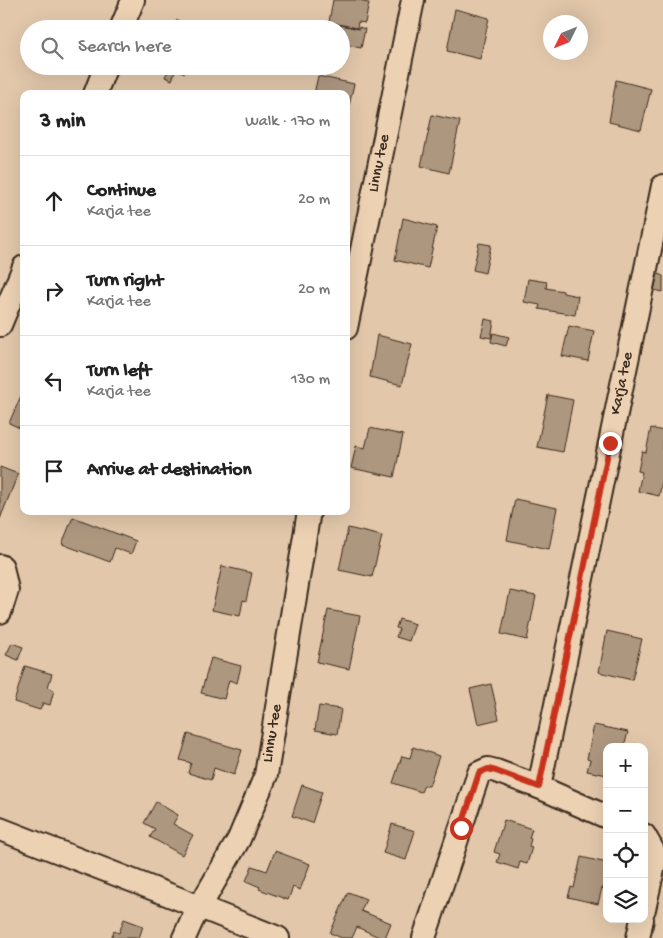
<!DOCTYPE html>
<html lang="en">
<head>
<meta charset="utf-8">
<style>
	body { margin:0; font-family:"Gochi Hand",sans-serif; background:#f2f2f2; color:#222 }
	.controls { position:absolute; right:15px; bottom:15px; display:grid; overflow:hidden; border-radius:10px; box-shadow:0 5px 20px #0002 }
	.controls button { width:45px; height:45px; display:grid; place-items:center; padding:0; border:0; border-bottom:1px solid #e0e0e0; background:#fff; color:#222; font:25px sans-serif }
	.compass { position:absolute; left:543px; top:15px; width:45px; height:45px; border-radius:50%; background:#fff; box-shadow:0 5px 20px #0002; rotate:227deg }
	.stop { position:absolute; width:15px; height:15px; margin:-11px; border:4px solid #c8321e; border-radius:50%; background:#fff }
	.stop.end { background:#c8321e; border-color:#fff; box-shadow:0 1px 5px #0008 }
	.list { margin:0; padding:0; list-style:none }
	h2 { display:flex; justify-content:space-between; align-items:center; height:65px; margin:0; padding:0 20px; font-size:21px }
	h2 small { font-size:16px; font-weight:400; color:#767676 }
	.list li { display:grid; grid-template-columns:32px 1fr auto; gap:15px; align-items:center; box-sizing:border-box; height:90px; padding:0 20px; border-top:1px solid #e0e0e0 }
	.list b { display:block; font-size:19px; white-space:nowrap }
	.list p { margin:0; font-size:16px; white-space:nowrap; color:#767676 }
	.list em { font-size:16px; font-style:normal; color:#767676 }
	.icon { flex:none; width:28px; height:28px; fill:none; stroke:currentColor; stroke-width:2; stroke-linecap:round; stroke-linejoin:round }
	.map { position:relative; flex:none; width:663px; height:938px; overflow:hidden }
	.search { position:absolute; background:#fff; box-shadow:0 5px 20px #0002; left:20px; top:20px; width:330px; height:55px; display:flex; align-items:center; gap:12px; box-sizing:border-box; padding:0 18px; border-radius:28px; color:#767676; font-size:19px }
	.panel { position:absolute; background:#fff; box-shadow:0 5px 20px #0002; left:20px; top:90px; width:330px; height:425px; border-radius:10px }
	.map>svg:first-child { display:block }
	.building { fill:#ae977f; stroke:#3b2a1e }
	.lines { fill:none; stroke-linecap:round; stroke-linejoin:round }
	.minor-casing { stroke:#3b2a1e; stroke-width:26 }
	.minor { stroke:#ecd1b3; stroke-width:22 }
	.route { stroke:#c8321e; stroke-width:6 }
	.labels { text-anchor:middle; dominant-baseline:central; stroke-width:4.5; stroke-linejoin:round; paint-order:stroke }
	.street-label { font-size:16px; fill:#3b2a1e; stroke:#ecd1b3 }
</style>
</head>
<body>
<div class="map">
<svg width="663" height="938" viewBox="0 0 663 938">
	<rect width="100%" height="100%" fill="#e2c7aa"/>
	<filter id="ink" filterUnits="userSpaceOnUse"><feTurbulence type="fractalNoise" baseFrequency=".02" numOctaves="2"/><feDisplacementMap in="SourceGraphic" scale="10" xChannelSelector="R" yChannelSelector="G"/><feConvolveMatrix kernelMatrix="1 2 1 2 8 2 1 2 1" color-interpolation-filters="sRGB"/></filter>
	<g filter="url(#ink)">
		<!-- building -->
		<path class="building" d="M 333,0 L 363,0 L 363,2 L 369,3 L 365,23 L 358,22 L 357,28 L 329,22 Z
			M 455,9 L 489,18 L 480,59 L 447,51 Z
			M 177,20 L 198,28 L 174,29 Z
			M 341,25 L 359,29 L 359,27 L 365,29 L 361,48 L 341,44 L 341,29 L 340,29 Z
			M 170,66 L 188,66 L 185,73 L 176,69 L 172,80 L 165,77 Z
			M 318,76 L 354,84 L 346,119 L 346,94 L 314,94 Z
			M 616,80 L 651,89 L 641,130 L 609,122 Z
			M 432,115 L 460,121 L 449,173 L 421,166 Z
			M 403,218 L 437,227 L 428,268 L 395,260 Z
			M 479,243 L 491,245 L 485,273 L 473,270 Z
			M 658,274 L 663,276 L 663,292 L 654,290 Z
			M 528,279 L 547,282 L 546,288 L 563,291 L 563,293 L 578,296 L 575,315 L 539,309 L 540,305 L 524,302 Z
			M 485,319 L 494,321 L 491,338 L 481,336 Z
			M 569,326 L 594,331 L 588,361 L 562,356 Z
			M 493,333 L 509,337 L 506,346 L 491,342 Z
			M 377,335 L 412,344 L 402,385 L 370,377 Z
			M 24,389 L 24,439 L 19,436 L 22,429 L 9,423 Z
			M 548,395 L 573,400 L 563,452 L 537,447 Z
			M 370,428 L 403,435 L 394,477 L 351,468 L 356,446 L 365,448 Z
			M 651,428 L 663,431 L 663,477 L 659,496 L 638,491 L 642,472 L 638,471 L 642,451 L 646,452 Z
			M 0,467 L 18,474 L 0,519 Z
			M 515,499 L 557,508 L 549,549 L 507,540 Z
			M 73,517 L 136,541 L 131,554 L 115,548 L 110,562 L 62,544 Z
			M 348,528 L 382,536 L 372,577 L 339,570 Z
			M 222,566 L 252,573 L 246,601 L 243,600 L 240,616 L 212,610 Z
			M 510,591 L 536,596 L 527,640 L 501,634 Z
			M 328,610 L 360,616 L 349,669 L 317,662 Z
			M 399,619 L 415,624 L 409,641 L 396,637 L 399,629 L 396,628 Z
			M 607,631 L 642,639 L 632,680 L 599,672 Z
			M 12,643 L 23,647 L 18,660 L 6,655 Z
			M 211,658 L 241,666 L 237,683 L 229,680 L 224,699 L 201,693 Z
			M 25,666 L 52,674 L 48,687 L 54,690 L 50,705 L 43,703 L 40,710 L 14,702 Z
			M 491,684 L 499,719 L 478,724 L 470,689 Z
			M 319,706 L 341,709 L 337,734 L 315,730 Z
			M 594,725 L 628,732 L 624,747 L 607,747 L 607,775 L 587,771 L 590,760 L 587,759 Z
			M 188,734 L 242,750 L 234,775 L 214,768 L 211,780 L 188,773 L 191,763 L 180,760 Z
			M 413,747 L 439,756 L 429,786 L 424,785 L 421,792 L 393,783 L 402,756 L 410,758 Z
			M 302,785 L 322,792 L 312,823 L 292,816 Z
			M 156,802 L 178,815 L 173,824 L 193,835 L 182,855 L 150,837 L 155,829 L 144,823 Z
			M 504,820 L 532,829 L 529,838 L 531,839 L 529,846 L 532,847 L 527,864 L 520,862 L 518,869 L 497,862 L 500,854 L 494,852 Z
			M 392,824 L 415,831 L 406,860 L 383,853 Z
			M 275,851 L 310,864 L 300,890 L 293,887 L 288,900 L 259,889 L 260,887 L 246,881 L 252,866 L 267,871 Z
			M 581,857 L 607,863 L 606,873 L 607,873 L 607,880 L 605,889 L 602,888 L 598,904 L 568,897 L 571,887 L 574,888 Z
			M 348,892 L 366,899 L 361,911 L 391,923 L 385,938 L 381,938 L 357,927 L 352,938 L 342,938 L 330,933 Z
			M 124,919 L 143,926 L 139,938 L 111,938 L 114,931 L 119,933 Z"/>
		<g class="lines">
			<!-- minor casing -->
			<g class="minor-casing">
				<g id="minor">
					<path d="M 121,29 L 133,0"/>
					<path d="M 95,94 L 106,66"/>
					<path d="M 0,325 L 24,267"/>
					<path id="s1" d="M 346,328 L 413,0"/>
					<path d="M 0,566 L 2,567 L 7,590 L 0,612"/>
					<path id="s2" d="M 539,787 L 663,186"/>
					<path d="M 0,829 L 200,907 L 278,938"/>
					<path d="M 644,835 L 656,856 L 644,909"/>
					<path id="s3" d="M 184,938 L 192,920 L 239,839 L 266,775 L 309,511"/>
					<path d="M 424,938 L 479,773 L 488,769 L 496,771 L 539,787 L 607,817"/>
					<path d="M 638,938 L 642,919"/>
				</g>
			</g>
			<!-- minor -->
			<use href="#minor" class="minor"/>
		</g>
	</g>
	<g class="lines" filter="url(#ink)">
		<!-- route -->
		<path class="route" d="M 461,828 L 479,773 L 488,769 L 496,771 L 539,787 L 610,443"/>
	</g>
	<g class="labels">
		<!-- street labels -->
		<g class="street-label">
			<text stroke="none"><textPath href="#s1" startOffset="168">Linnu tee</textPath></text>
			<text stroke="none"><textPath href="#s2" startOffset="412">Karja tee</textPath></text>
			<text stroke="none"><textPath href="#s3" startOffset="225">Linnu tee</textPath></text>
		</g>
	</g>
</svg>
<div class="controls">
<button>+</button>
<button>−</button>
<button><svg class="icon" aria-label="locate" viewBox="0 0 24 24"><circle cx="12" cy="12" r="6"/><path d="M12 2v4M12 18v4M2 12h4M18 12h4"/></svg></button>
<button><svg class="icon" aria-label="layers" viewBox="0 0 24 24"><path d="M12 4l9 5-9 5-9-5zM3 14l9 5 9-5"/></svg></button>
</div>
<svg class="compass" viewBox="-18 -18 36 36"><path d="M0-13l5 13h-10z" fill="#e53935"/><path d="M0 13l5-13h-10z" fill="#767676"/></svg>
<div class="stop" style="left:461px;top:828px"></div>
<div class="stop end" style="left:610px;top:443px"></div>
<div class="search"><svg class="icon" aria-label="search" viewBox="0 0 24 24"><circle cx="10" cy="10" r="6"/><path d="M15 15l6 6"/></svg>Search here</div>
<section class="panel">
<h2>3 min<small>Walk · 170 m</small></h2>
<ul class="list">
<li><svg class="icon" aria-label="ahead" viewBox="0 0 24 24"><path d="M12 20V5M6 11l6-6 6 6"/></svg><div><b>Continue</b><p>Karja tee</p></div><em>20 m</em></li>
<li><svg class="icon" aria-label="right" viewBox="0 0 24 24"><path d="M7 20v-9h11M14 6l5 5-5 5"/></svg><div><b>Turn right</b><p>Karja tee</p></div><em>20 m</em></li>
<li><svg class="icon" aria-label="left" viewBox="0 0 24 24"><path d="M17 20v-9H6M10 6l-5 5 5 5"/></svg><div><b>Turn left</b><p>Karja tee</p></div><em>130 m</em></li>
<li><svg class="icon" aria-label="arrive" viewBox="0 0 24 24"><path d="M6 21V4h12l-3 4 3 4H6"/></svg><div><b>Arrive at destination</b></div></li>
</ul>
</section>
</div>
</body>
</html>
